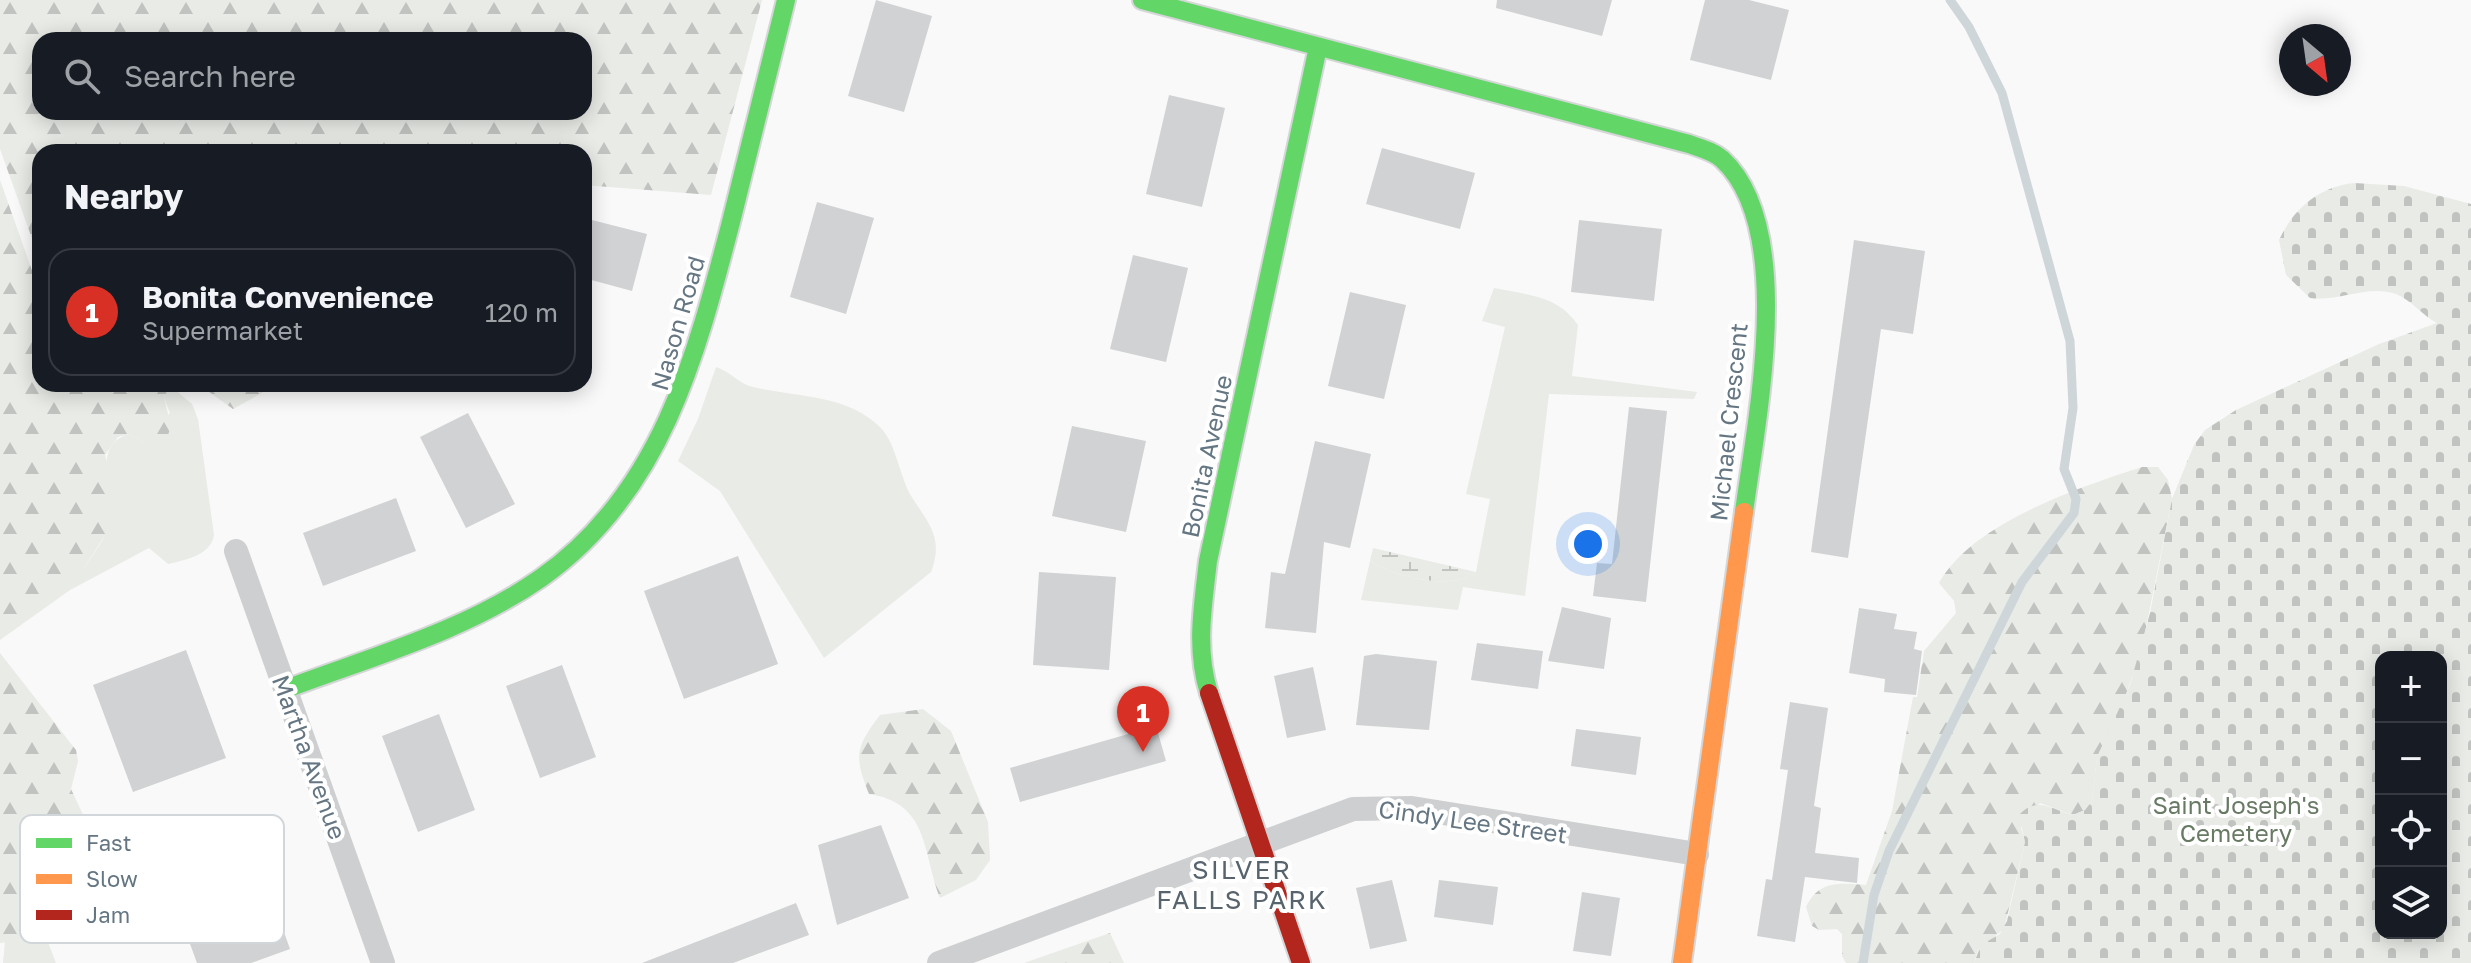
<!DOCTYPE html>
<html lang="en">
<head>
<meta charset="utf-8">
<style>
	body { margin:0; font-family:"Golos Text",sans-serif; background:#20242c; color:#f1f3f6 }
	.controls { position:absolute; right:24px; bottom:24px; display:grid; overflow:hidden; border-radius:16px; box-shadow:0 4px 20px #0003 }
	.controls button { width:72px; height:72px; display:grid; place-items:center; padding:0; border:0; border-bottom:2px solid #363941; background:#171b24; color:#f1f3f6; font:40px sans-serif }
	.compass { position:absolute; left:2279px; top:24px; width:72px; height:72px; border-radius:50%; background:#171b24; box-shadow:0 4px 20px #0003; rotate:151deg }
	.you { position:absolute; left:1588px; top:544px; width:28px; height:28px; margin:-20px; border:6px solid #fff; border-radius:50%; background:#1a73e8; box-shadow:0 0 0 12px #1a73e833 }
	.badge { display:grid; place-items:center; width:52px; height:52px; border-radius:50%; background:#d93025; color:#fff; font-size:26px; font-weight:700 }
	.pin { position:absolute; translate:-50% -66px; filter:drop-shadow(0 2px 4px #0008) }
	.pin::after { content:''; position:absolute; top:42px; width:28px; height:24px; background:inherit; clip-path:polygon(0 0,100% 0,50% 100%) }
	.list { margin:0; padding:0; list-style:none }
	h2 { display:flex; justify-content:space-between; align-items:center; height:104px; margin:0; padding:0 32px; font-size:34px }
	h2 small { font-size:26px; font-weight:400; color:#9ea1a6 }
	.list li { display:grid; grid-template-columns:52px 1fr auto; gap:24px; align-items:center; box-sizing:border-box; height:128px; margin:0 16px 16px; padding:0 16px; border:2px solid #363941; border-radius:24px }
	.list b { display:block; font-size:30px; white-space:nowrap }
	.list p { margin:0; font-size:26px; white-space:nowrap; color:#9ea1a6 }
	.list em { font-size:26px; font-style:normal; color:#9ea1a6 }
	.icon { flex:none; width:44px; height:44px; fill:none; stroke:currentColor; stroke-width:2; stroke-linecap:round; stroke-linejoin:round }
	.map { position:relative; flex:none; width:2471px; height:963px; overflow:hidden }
	.search { position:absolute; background:#171b24; box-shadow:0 4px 20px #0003; left:32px; top:32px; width:560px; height:88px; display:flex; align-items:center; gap:20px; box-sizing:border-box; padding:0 28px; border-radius:24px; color:#9ea1a6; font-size:30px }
	.panel { position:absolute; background:#171b24; box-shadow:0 4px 20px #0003; left:32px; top:144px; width:560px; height:248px; border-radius:24px }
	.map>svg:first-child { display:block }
	.green { fill:#e8ebe6 }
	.forest { fill:url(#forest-firs); fill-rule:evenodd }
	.wetland { fill:url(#wetland-marsh) }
	.cemetery { fill:url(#cemetery-stones); fill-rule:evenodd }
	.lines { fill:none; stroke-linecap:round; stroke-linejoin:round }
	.stream { stroke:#ced6d9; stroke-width:9 }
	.building { fill:#d0d2d3 }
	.fast-casing { stroke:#d5d6d7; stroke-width:22 }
	.slow-casing { stroke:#d5d6d7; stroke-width:22 }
	.jam-casing { stroke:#d5d6d7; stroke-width:22 }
	.street { stroke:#cecfd0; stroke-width:24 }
	.fast { stroke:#63d668; stroke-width:18 }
	.slow { stroke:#ff974d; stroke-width:18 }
	.jam { stroke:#b3261e; stroke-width:18 }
	.labels { text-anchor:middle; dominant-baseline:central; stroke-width:8; stroke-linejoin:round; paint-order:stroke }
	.street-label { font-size:24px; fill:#657683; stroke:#fff }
	.park-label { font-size:24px; fill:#687a64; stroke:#fff }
	.neighbourhood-label { font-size:26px; letter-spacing:2px; fill:#57646e; stroke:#fff }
	.key { fill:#fff; stroke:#d1d6da; stroke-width:2 }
	.key-label { font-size:22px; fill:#657683 }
</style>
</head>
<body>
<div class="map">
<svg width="2471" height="963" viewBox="0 0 2471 963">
	<defs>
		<pattern id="forest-firs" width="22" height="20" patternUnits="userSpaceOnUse" patternTransform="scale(2)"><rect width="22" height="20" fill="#e8ebe6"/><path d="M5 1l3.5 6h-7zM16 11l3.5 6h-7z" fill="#c0c3c0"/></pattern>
		<pattern id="wetland-marsh" width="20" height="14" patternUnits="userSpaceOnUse" patternTransform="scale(2)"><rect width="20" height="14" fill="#e8ebe6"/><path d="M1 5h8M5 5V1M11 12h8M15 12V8" fill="none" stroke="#c0c3c0"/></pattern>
		<pattern id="cemetery-stones" width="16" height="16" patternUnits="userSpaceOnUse" patternTransform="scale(2)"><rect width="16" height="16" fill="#e8ebe6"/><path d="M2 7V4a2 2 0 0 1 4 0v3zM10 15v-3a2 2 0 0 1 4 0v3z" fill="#c0c3c0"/></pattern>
	</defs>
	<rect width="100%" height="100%" fill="#f9f9f9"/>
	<!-- green -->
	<path class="green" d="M 1494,288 C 1527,295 1558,295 1578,325 L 1572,376 L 1697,392 L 1694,399 L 1549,394 L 1525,596 L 1463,587 L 1458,610 L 1361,600 L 1370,561 C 1394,576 1451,592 1476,572 L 1490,499 L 1466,494 L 1505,327 L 1482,321 Z
		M 716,367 C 730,371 739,384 753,387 C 794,397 847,394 880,427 C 896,443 899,474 910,494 C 926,521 945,536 931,572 L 824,658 L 720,491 L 678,461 L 698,419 Z
		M 173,388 L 192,404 L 198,419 L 214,535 C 211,555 186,560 168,564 L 149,548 L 70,590 C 78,575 104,542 107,530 C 115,499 89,445 129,434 L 144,442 L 170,413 L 164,398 L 168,389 Z
		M 46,937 L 56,963 L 3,963 L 5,942 Z"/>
	<!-- forest -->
	<path class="forest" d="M 0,0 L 762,0 L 711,195 L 584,185 L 584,152 L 40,152 L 40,261 L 0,149 ZM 584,40 L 584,112 L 40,112 L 40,40 Z
		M 0,180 L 40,293 L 40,384 L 166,384 L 173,388 L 168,389 L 164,398 L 171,426 L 167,438 L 144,442 L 129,434 L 118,437 L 105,455 L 113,490 L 112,514 L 107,532 L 70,590 L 0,640 Z
		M 198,384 L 278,384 L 233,409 Z
		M 2142,467 L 2158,467 L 2168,480 L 2172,499 L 2141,652 L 2120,711 L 2097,757 L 2092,801 L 2085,810 L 2073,815 L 2040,803 L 2021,828 L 2025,842 L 2004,929 L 1978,950 L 1974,963 L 1846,963 L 1842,956 L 1842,934 L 1837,929 L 1819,930 L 1812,926 L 1806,907 C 1819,880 1839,883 1866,885 L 1892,811 L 1913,697 L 1917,697 L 1924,651 L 1956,613 L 1954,601 L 1939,583 C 1972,523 2080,487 2142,467 Z
		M 0,653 L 76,750 L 78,761 L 71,789 L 107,866 L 98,881 L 51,914 L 46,937 L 0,943 Z
		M 923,709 L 951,731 L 988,822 L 990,860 L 976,880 L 940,898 C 922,851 929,803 869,794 C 854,756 855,748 880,715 Z
		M 1110,933 L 1124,963 L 1024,963 Z"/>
	<!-- wetland -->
	<path class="wetland" d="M 1373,548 L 1476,572 C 1451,592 1394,576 1370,561 Z"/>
	<!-- cemetery -->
	<path class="cemetery" d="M 2354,183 L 2404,186 L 2471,204 L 2471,963 L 1974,963 L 1981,945 L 2000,934 L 2007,921 L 2025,842 L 2019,815 C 2037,796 2050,809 2073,815 L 2085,810 L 2092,801 L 2097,757 L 2130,685 L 2150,613 L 2172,499 L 2194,445 L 2205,430 L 2236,410 L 2379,344 L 2437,323 C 2423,316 2410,299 2396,294 C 2368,284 2339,302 2310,298 L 2286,275 L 2279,240 C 2294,208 2319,187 2354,183 ZM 2381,657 L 2441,657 L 2441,933 L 2381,933 Z"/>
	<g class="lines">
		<!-- stream -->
		<path class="stream" d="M 1863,963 L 1874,895 L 1889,851 L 2022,582 L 2074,513 L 2076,499 L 2064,469 L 2073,408 L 2070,341 L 2002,93 L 1969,27 L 1950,0"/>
	</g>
	<!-- building -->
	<path class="building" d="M 876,0 L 932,16 L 904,112 L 848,96 Z
		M 1497,0 L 1612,0 L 1602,36 L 1496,8 Z
		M 1705,0 L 1749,0 L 1789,10 L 1771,80 L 1690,60 Z
		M 1169,95 L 1225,108 L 1202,207 L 1146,194 Z
		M 1382,148 L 1475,173 L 1460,229 L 1366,204 Z
		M 817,202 L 874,218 L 846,314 L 790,297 Z
		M 584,218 L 647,234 L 632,291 L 584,278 Z
		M 1579,220 L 1662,229 L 1654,301 L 1571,292 Z
		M 1854,240 L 1925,251 L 1913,334 L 1881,329 L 1848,558 L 1811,552 Z
		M 1133,255 L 1188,268 L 1166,362 L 1110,349 Z
		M 1350,292 L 1406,305 L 1384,399 L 1328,386 Z
		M 1629,407 L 1667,411 L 1646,602 L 1593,596 L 1597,563 L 1612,564 Z
		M 468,413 L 515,504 L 466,528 L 420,437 Z
		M 1072,426 L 1146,441 L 1126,532 L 1052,516 Z
		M 1315,441 L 1371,454 L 1350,548 L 1324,542 L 1316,633 L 1265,628 L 1271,572 L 1285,574 Z
		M 396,498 L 416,551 L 323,586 L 303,533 Z
		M 738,556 L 778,664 L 684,699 L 644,591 Z
		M 1039,572 L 1116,577 L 1109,670 L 1033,665 Z
		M 1562,607 L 1611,618 L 1604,669 L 1548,661 Z
		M 1859,608 L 1897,614 L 1894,629 L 1917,632 L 1914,649 L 1922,651 L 1916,695 L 1884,692 L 1885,679 L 1849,673 Z
		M 1477,643 L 1543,651 L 1538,689 L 1471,680 Z
		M 186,650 L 226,758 L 133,792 L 93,685 Z
		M 1376,654 L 1437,661 L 1429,730 L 1356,725 L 1364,656 Z
		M 562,665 L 596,757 L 540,778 L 506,686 Z
		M 1313,667 L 1326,730 L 1287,738 L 1274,676 Z
		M 1790,702 L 1828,708 L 1814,806 L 1821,808 L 1815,853 L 1859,858 L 1857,883 L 1805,877 L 1795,942 L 1757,936 L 1766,879 L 1772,880 L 1788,770 L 1780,769 Z
		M 439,714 L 475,810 L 418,832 L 382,736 Z
		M 1156,726 L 1166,761 L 1020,802 L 1010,768 Z
		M 1576,729 L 1641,737 L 1636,775 L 1571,766 Z
		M 881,825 L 909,898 L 837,925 L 818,845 Z
		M 251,841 L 261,868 L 253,871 L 272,924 L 280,921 L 290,949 L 251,963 L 197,963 L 174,900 L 167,902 L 157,875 Z
		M 1392,880 L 1407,941 L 1370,949 L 1356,888 Z
		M 1439,880 L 1498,887 L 1493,925 L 1434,917 Z
		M 1582,892 L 1620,898 L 1611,956 L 1573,951 Z
		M 796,903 L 809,935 L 733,963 L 642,963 Z"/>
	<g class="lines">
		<!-- fast casing -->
		<g class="fast-casing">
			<path id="fast" d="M 1142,0 L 1689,144 C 1700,148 1713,151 1722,159 C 1797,228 1756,422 1744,512
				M 286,689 C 371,657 465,631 541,578 C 662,493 697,353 732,218 C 750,145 768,72 786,0
				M 1209,693 C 1195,649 1203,605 1208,561 L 1318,47"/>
		</g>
		<!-- slow casing -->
		<g class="slow-casing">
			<path id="slow" d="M 1682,963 L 1744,512"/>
		</g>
		<!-- jam casing -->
		<g class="jam-casing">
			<path id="jam" d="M 1209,693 L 1301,963"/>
		</g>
		<!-- street -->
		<path class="street" d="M 236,551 L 383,963
			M 939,963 L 1353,809 L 1412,808 L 1697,854"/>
		<!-- fast -->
		<use href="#fast" class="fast"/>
		<!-- slow -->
		<use href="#slow" class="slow"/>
		<!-- jam -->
		<use href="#jam" class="jam"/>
	</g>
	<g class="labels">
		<!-- street labels -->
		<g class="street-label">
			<text transform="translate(677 323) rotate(-74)">Nason Road</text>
			<text transform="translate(1728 422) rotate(-84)">Michael Crescent</text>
			<text transform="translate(1206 456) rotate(-78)">Bonita Avenue</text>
			<text transform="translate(310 757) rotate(70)">Martha Avenue</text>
			<text transform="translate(1473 821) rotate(8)">Cindy Lee Street</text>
		</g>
		<!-- park labels -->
		<g class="park-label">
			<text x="2236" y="804">Saint Joseph's<tspan x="2236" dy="28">Cemetery</tspan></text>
		</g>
		<!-- neighbourhood labels -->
		<g class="neighbourhood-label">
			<text x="1242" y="869">SILVER<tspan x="1242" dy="30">FALLS PARK</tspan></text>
		</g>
	</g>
	<!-- legend -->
	<rect x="20" y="815" width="264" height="128" rx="12" class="key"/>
	<rect x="36" y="838" width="36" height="10" fill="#63d668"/>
	<rect x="36" y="874" width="36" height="10" fill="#ff974d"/>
	<rect x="36" y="910" width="36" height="10" fill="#b3261e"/>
	<g class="key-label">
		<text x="86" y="851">Fast</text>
		<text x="86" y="887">Slow</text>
		<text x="86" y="923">Jam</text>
	</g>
</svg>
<div class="controls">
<button>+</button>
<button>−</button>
<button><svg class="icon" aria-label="locate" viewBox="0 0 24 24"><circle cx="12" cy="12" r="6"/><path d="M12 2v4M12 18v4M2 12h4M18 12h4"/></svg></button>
<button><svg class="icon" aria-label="layers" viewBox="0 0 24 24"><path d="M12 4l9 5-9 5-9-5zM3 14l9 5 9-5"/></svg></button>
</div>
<svg class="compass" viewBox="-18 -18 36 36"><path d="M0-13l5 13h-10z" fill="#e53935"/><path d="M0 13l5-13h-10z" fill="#9ea1a6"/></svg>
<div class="you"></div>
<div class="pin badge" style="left:1143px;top:752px">1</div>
<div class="search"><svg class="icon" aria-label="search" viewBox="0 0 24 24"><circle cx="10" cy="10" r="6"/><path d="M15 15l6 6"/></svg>Search here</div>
<section class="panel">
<h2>Nearby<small></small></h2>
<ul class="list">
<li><span class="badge">1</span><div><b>Bonita Convenience</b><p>Supermarket</p></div><em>120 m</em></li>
</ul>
</section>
</div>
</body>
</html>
